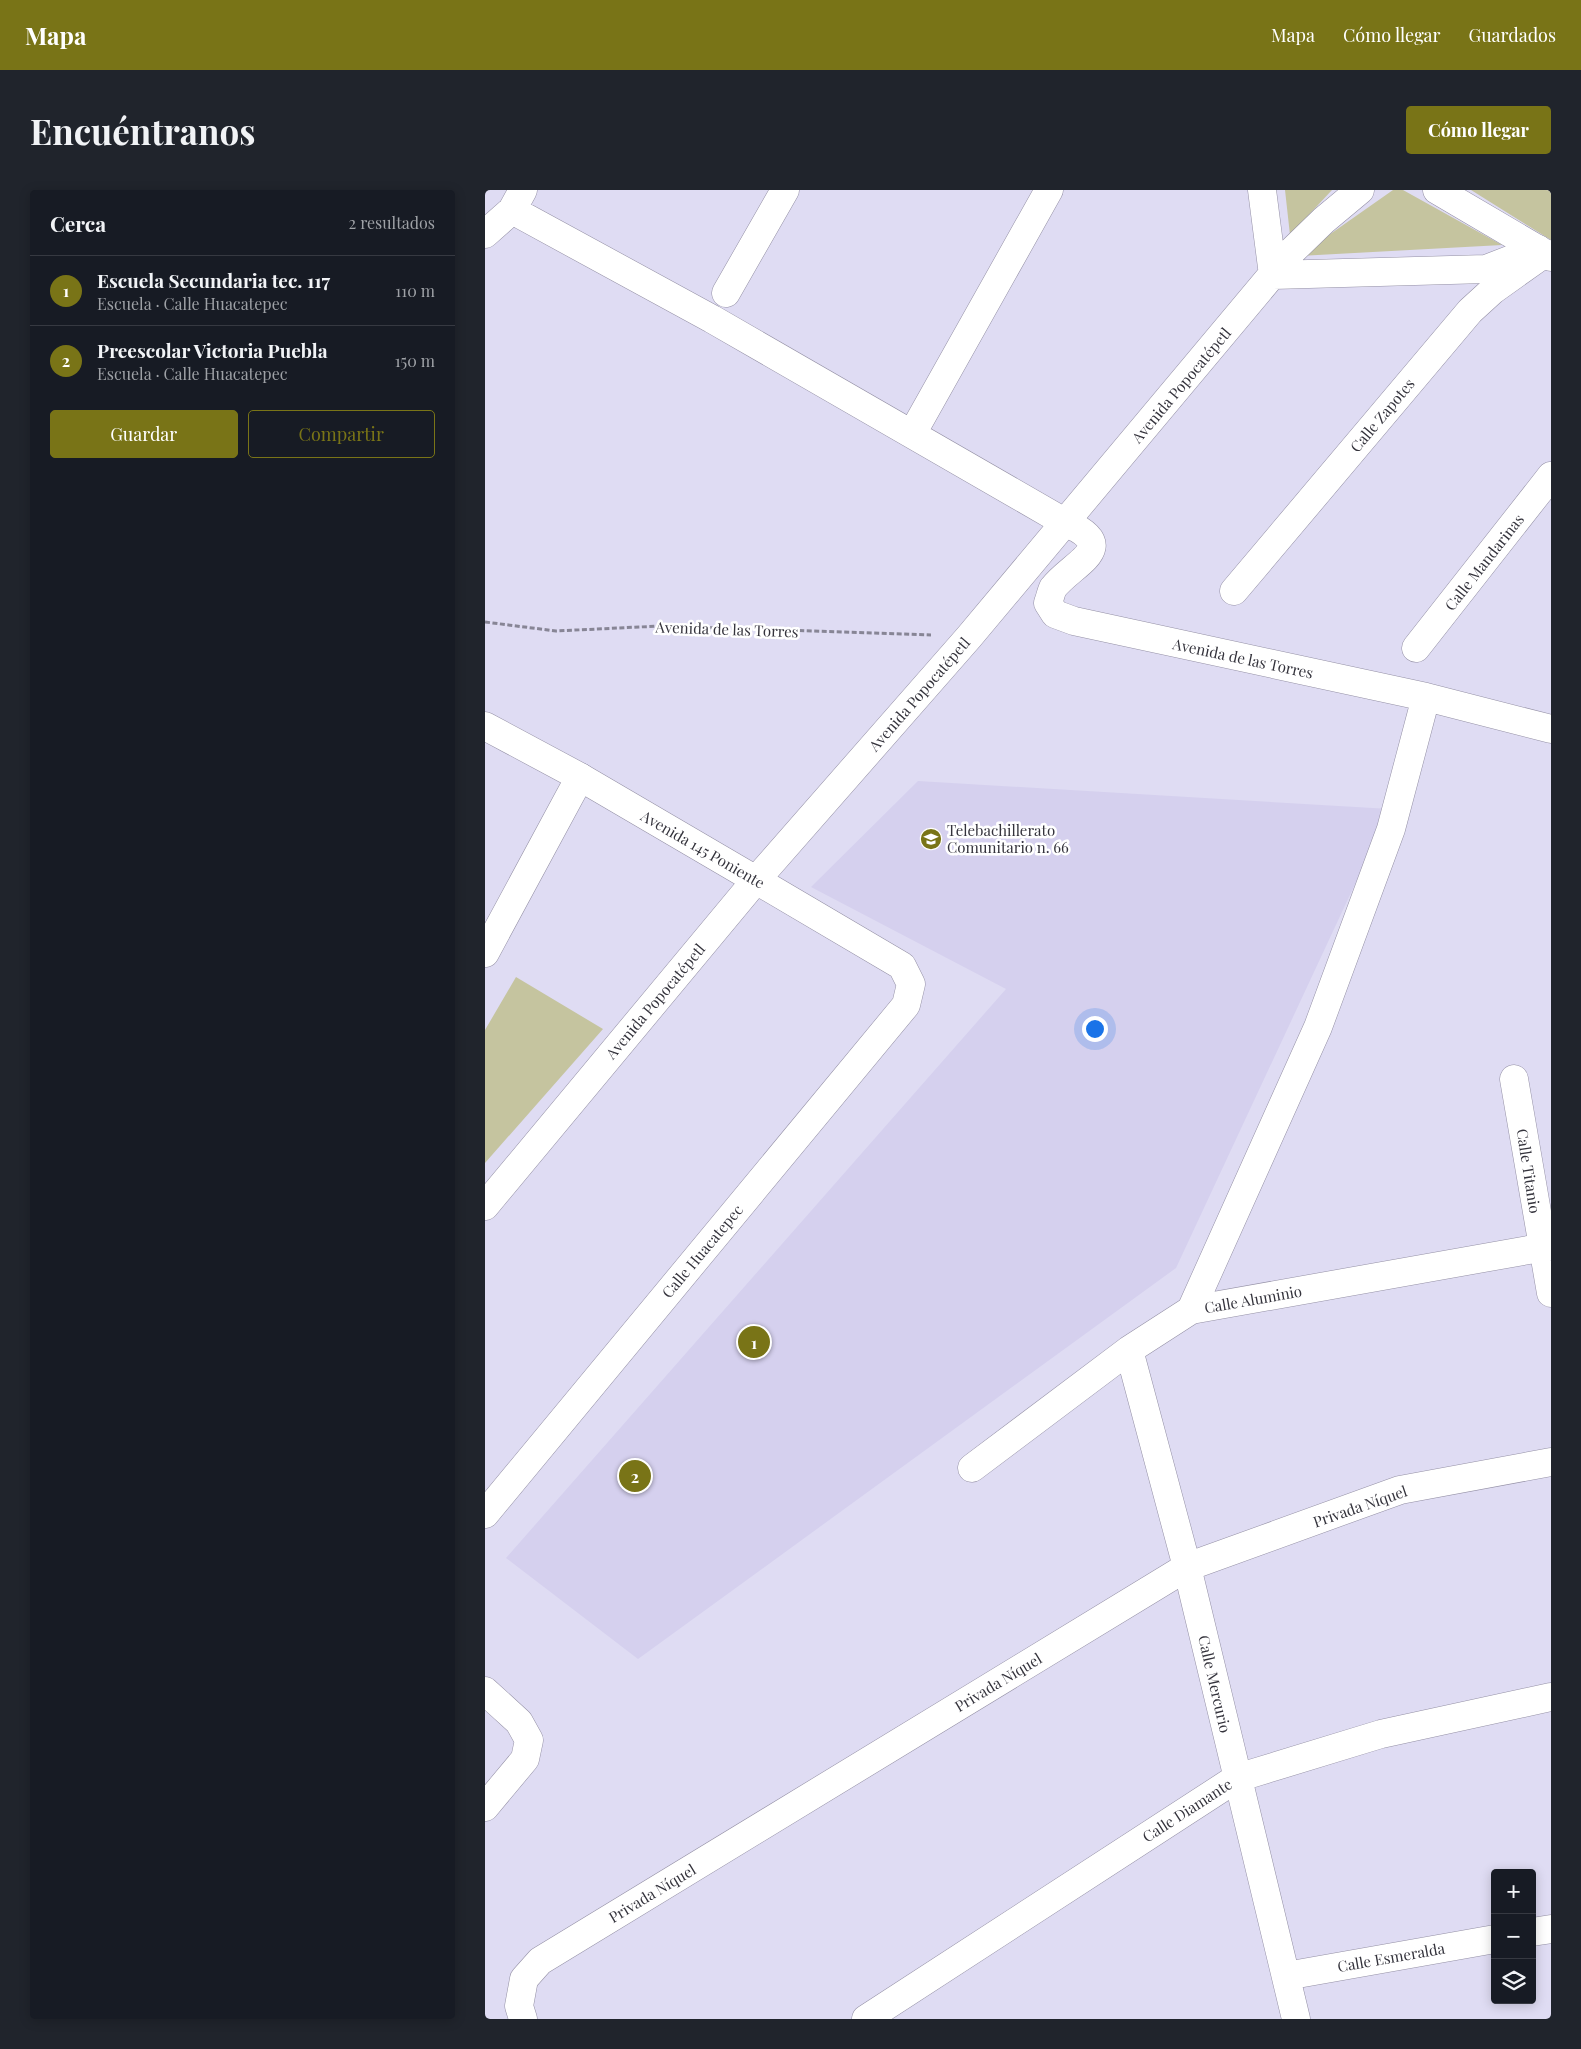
<!DOCTYPE html>
<html lang="es">
<head>
<meta charset="utf-8">
<style>
	body { margin:0; font-family:"Playfair Display",serif; background:#20242c; color:#f1f3f6 }
	.controls { position:absolute; right:15px; bottom:15px; display:grid; overflow:hidden; border-radius:5px; box-shadow:0 2px 12px #0003 }
	.controls button { width:45px; height:45px; display:grid; place-items:center; padding:0; border:0; border-bottom:1px solid #363941; background:#171b24; color:#f1f3f6; font:25px sans-serif }
	.you { position:absolute; left:609px; top:838px; width:18px; height:18px; margin:-12px; border:4px solid #fff; border-radius:50%; background:#1a73e8; box-shadow:0 0 0 8px #1a73e833 }
	.badge { display:grid; place-items:center; width:32px; height:32px; border-radius:50%; background:#797417; color:#fff; font-size:16px; font-weight:700 }
	.pin { position:absolute; translate:-50% -50%; border:2px solid #fff; box-shadow:0 1px 5px #0006 }
	.list { margin:0; padding:0; list-style:none }
	h2 { display:flex; justify-content:space-between; align-items:center; height:65px; margin:0; padding:0 20px; font-size:21px }
	h2 small { font-size:16px; font-weight:400; color:#9ea1a6 }
	.list li { display:grid; grid-template-columns:32px 1fr auto; gap:15px; align-items:center; box-sizing:border-box; height:70px; padding:0 20px; border-top:1px solid #363941 }
	.list b { display:block; font-size:19px; white-space:nowrap }
	.list p { margin:0; font-size:16px; white-space:nowrap; color:#9ea1a6 }
	.list em { font-size:16px; font-style:normal; color:#9ea1a6 }
	.actions { display:flex; gap:10px; padding:15px 20px }
	.actions a { flex:1; padding:11px 0; border:1px solid #797417; border-radius:5px; text-align:center; font-size:18px; color:#797417 }
	.actions .main { background:#797417; color:#fff }
	.icon { flex:none; width:28px; height:28px; fill:none; stroke:currentColor; stroke-width:2; stroke-linecap:round; stroke-linejoin:round }
	.map { position:relative; flex:none; width:1066px; height:1829px; overflow:hidden; border-radius:5px }
	header { display:flex; align-items:center; gap:30px; box-sizing:border-box; height:70px; padding:0 25px; background:#797417; color:#fff }
	header strong { font-size:24px }
	nav { display:flex; gap:28px; margin-inline-start:auto; font-size:18px }
	.intro { display:flex; align-items:center; justify-content:space-between; box-sizing:border-box; height:120px; padding:0 30px }
	h1 { margin:0; font-size:35px }
	.button { padding:12px 22px; border-radius:5px; background:#797417; color:#fff; font-size:18px; font-weight:700 }
	main { display:flex; gap:30px; padding:0 30px }
	aside { flex:1; background:#171b24; border-radius:5px; box-shadow:0 2px 12px #0003 }
	.map>svg:first-child { display:block }
	.built { fill:#d5d0ee }
	.green { fill:#c5c49f }
	.lines { fill:none; stroke-linecap:round; stroke-linejoin:round }
	.street-casing { stroke:#9490a5; stroke-width:29 }
	.secondary-casing { stroke:#9490a5; stroke-width:29 }
	.path { stroke:#878595; stroke-width:3; stroke-dasharray:5 2.5; stroke-linecap:butt }
	.street { stroke:#fff; stroke-width:28 }
	.secondary { stroke:#fff; stroke-width:28 }
	.labels { text-anchor:middle; dominant-baseline:central; stroke-width:5; stroke-linejoin:round; paint-order:stroke }
	.street-label { font-size:15px; fill:#34333c; stroke:#fff }
	.poi-label { font-size:15px; fill:#34333c; stroke:#fff; text-anchor:start }
</style>
</head>
<body>
<header>
<strong>Mapa</strong>
<nav><a>Mapa</a><a>Cómo llegar</a><a>Guardados</a></nav>
</header>
<div class="intro"><h1>Encuéntranos</h1><a class="button">Cómo llegar</a></div>
<main>
<aside>
<h2>Cerca<small>2 resultados</small></h2>
<ul class="list">
<li><span class="badge">1</span><div><b>Escuela Secundaria tec. 117</b><p>Escuela · Calle Huacatepec</p></div><em>110 m</em></li>
<li><span class="badge">2</span><div><b>Preescolar Victoria Puebla</b><p>Escuela · Calle Huacatepec</p></div><em>150 m</em></li>
</ul>
<div class="actions"><a class="main">Guardar</a><a>Compartir</a></div>
</aside>
<div class="map">
<svg width="1066" height="1829" viewBox="0 0 1066 1829">
	<rect width="100%" height="100%" fill="#dfdcf3"/>
	<!-- built -->
	<path class="built" d="M 433,591 L 905,619 L 691,1078 L 153,1469 L 21,1368 L 521,799 L 326,697 Z"/>
	<!-- green -->
	<path class="green" d="M 800,0 L 847,0 L 805,45 Z
		M 908,0 L 918,0 L 1017,55 L 814,66 Z
		M 986,0 L 1066,0 L 1066,50 Z
		M 31,787 L 118,839 L 0,973 L 0,840 Z"/>
	<g class="lines">
		<!-- street casing -->
		<g class="street-casing">
			<path id="street" d="M 952,0 L 1066,67
				M 27,20 L 227,129 L 581,333 C 637,357 587,373 568,398 C 566,402 565,408 563,413 L 570,424 L 589,431 L 941,507 L 1066,539
				M 0,44 L 27,20 L 38,0
				M 241,103 L 300,0
				M 427,244 L 564,0
				M 749,401 L 985,121 L 1008,100 L 1060,63
				M 931,458 L 1066,286
				M 0,763 L 95,587
				M 1029,889 L 1066,1103
				M 0,1016 L 271,690 L 417,776 L 426,794 L 421,815 L 0,1324
				M 706,1120 L 833,837 L 906,639 L 941,507
				M 644,1160 L 702,1377 L 811,1829
				M 487,1278 L 644,1160 L 706,1120 L 1066,1056
				M 0,1501 L 34,1532 L 44,1550 L 40,1569 L 0,1617
				M 1047,1742 L 1066,1739
				M 801,1786 L 1010,1749
				M 38,1829 L 34,1816 L 39,1789 L 55,1771 L 702,1377 L 915,1300 L 1066,1272
				M 381,1829 L 752,1588 L 896,1544 L 1066,1507"/>
		</g>
		<!-- secondary casing -->
		<g class="secondary-casing">
			<path id="secondary" d="M 777,0 L 788,85 L 1001,79 L 1053,59
				M 0,536 L 95,587 L 271,690 L 484,447 L 807,61 L 839,30 L 875,0"/>
		</g>
		<!-- path -->
		<path class="path" d="M 0,432 L 71,441 L 175,436 L 446,445"/>
		<!-- street -->
		<use href="#street" class="street"/>
		<!-- secondary -->
		<use href="#secondary" class="secondary"/>
	</g>
	<!-- icons -->
	<defs>
		<g id="school-disc" transform="scale(1.125)"><circle r="9.5" fill="#797417" stroke="#fff"/><path d="M0-5L7-2L0 1L-7-2ZM-4 1L0 2.5L4 1V4Q0 6-4 4Z" fill="#fff"/></g>
	</defs>
	<g fill-rule="evenodd">
		<use href="#school-disc" x="446" y="649"/>
	</g>
	<g class="labels">
		<!-- street labels -->
		<g class="street-label">
			<text transform="translate(696 195) rotate(-50)">Avenida Popocatépetl</text>
			<text transform="translate(897 225) rotate(-50)">Calle Zapotes</text>
			<text transform="translate(999 372) rotate(-52)">Calle Mandarinas</text>
			<text transform="translate(242 439) rotate(2)">Avenida de las Torres</text>
			<text transform="translate(758 468) rotate(12)">Avenida de las Torres</text>
			<text transform="translate(434 504) rotate(-49)">Avenida Popocatépetl</text>
			<text transform="translate(218 659) rotate(30)">Avenida 145 Poniente</text>
			<text transform="translate(170 811) rotate(-50)">Avenida Popocatépetl</text>
			<text transform="translate(1044 981) rotate(81)">Calle Titanio</text>
			<text transform="translate(217 1061) rotate(-50)">Calle Huacatepec</text>
			<text transform="translate(768 1109) rotate(-10)">Calle Aluminio</text>
			<text transform="translate(875 1316) rotate(-19)">Privada Níquel</text>
			<text transform="translate(513 1492) rotate(-31)">Privada Níquel</text>
			<text transform="translate(730 1494) rotate(77)">Calle Mercurio</text>
			<text transform="translate(702 1620) rotate(-33)">Calle Diamante</text>
			<text transform="translate(167 1703) rotate(-31)">Privada Níquel</text>
			<text transform="translate(906 1767) rotate(-10)">Calle Esmeralda</text>
		</g>
		<!-- poi labels -->
		<g class="poi-label">
			<text x="462" y="640">Telebachillerato<tspan x="462" dy="17">Comunitario n. 66</tspan></text>
		</g>
	</g>
</svg>
<div class="controls">
<button>+</button>
<button>−</button>
<button><svg class="icon" aria-label="layers" viewBox="0 0 24 24"><path d="M12 4l9 5-9 5-9-5zM3 14l9 5 9-5"/></svg></button>
</div>
<div class="you"></div>
<div class="pin badge" style="left:269px;top:1152px">1</div>
<div class="pin badge" style="left:150px;top:1286px">2</div>
</div>
</main>
</body>
</html>
